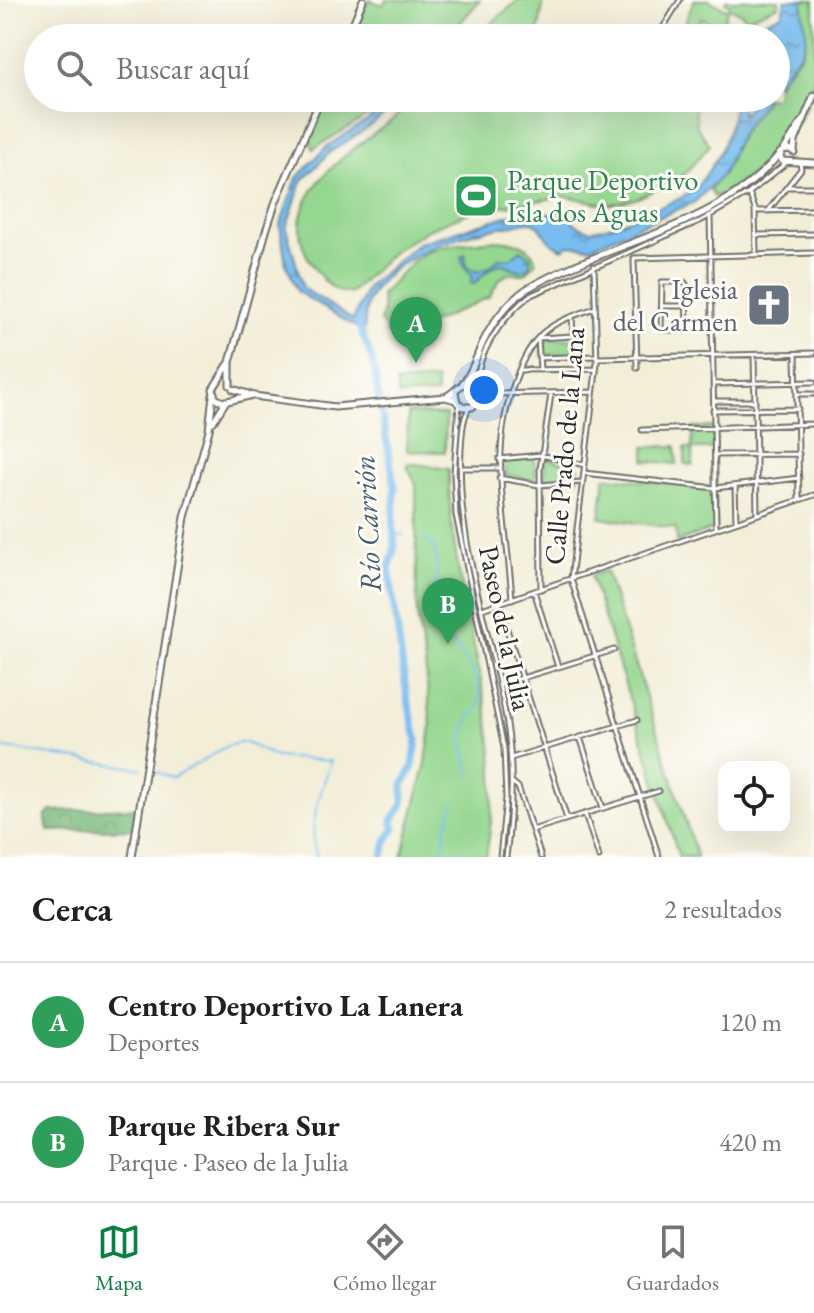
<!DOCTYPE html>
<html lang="es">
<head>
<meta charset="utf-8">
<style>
	body { margin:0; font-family:"EB Garamond",serif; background:#f2f2f2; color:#202124 }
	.controls { position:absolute; right:24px; bottom:24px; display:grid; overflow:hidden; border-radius:16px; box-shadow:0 8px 32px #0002 }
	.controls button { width:72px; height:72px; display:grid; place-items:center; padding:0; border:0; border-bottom:2px solid #e0e0e0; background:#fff; color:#202124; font:40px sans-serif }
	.you { position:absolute; left:484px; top:390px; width:28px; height:28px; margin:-20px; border:6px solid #fff; border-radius:50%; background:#1a73e8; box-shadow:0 0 0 12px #1a73e833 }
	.badge { display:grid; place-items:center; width:52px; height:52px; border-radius:50%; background:#0b8043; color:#fff; font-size:26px; font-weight:700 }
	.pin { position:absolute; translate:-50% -66px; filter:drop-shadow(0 2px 4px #0008) }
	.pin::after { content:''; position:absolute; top:42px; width:28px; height:24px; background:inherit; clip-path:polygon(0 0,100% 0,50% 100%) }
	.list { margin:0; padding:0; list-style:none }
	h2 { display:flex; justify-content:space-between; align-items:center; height:104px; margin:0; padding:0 32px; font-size:34px }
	h2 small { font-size:26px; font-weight:400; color:#757577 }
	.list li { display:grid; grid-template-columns:52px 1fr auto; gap:24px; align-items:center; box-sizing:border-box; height:120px; padding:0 32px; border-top:2px solid #e0e0e0 }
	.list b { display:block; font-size:30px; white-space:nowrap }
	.list p { margin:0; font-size:26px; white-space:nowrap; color:#757577 }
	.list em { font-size:26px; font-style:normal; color:#757577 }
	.icon { flex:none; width:44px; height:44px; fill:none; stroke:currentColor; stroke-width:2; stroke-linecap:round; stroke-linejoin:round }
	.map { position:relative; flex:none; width:814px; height:857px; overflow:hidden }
	.search { position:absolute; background:#fff; box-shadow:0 8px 32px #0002; left:24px; right:24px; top:24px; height:88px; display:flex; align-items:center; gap:20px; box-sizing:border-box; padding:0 28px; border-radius:44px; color:#757577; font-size:30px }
	.sheet { height:344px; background:#fff }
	nav { display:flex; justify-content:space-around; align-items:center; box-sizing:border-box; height:112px; border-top:2px solid #e0e0e0; background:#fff; font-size:22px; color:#757577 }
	nav a { display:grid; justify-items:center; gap:4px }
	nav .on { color:#0b8043 }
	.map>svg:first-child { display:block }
	.green { fill:#94d78f; stroke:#60815d; stroke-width:2 }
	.forest { fill:url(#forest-crowns); stroke:#517252; stroke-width:2 }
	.water { fill:url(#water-ripples); stroke:#52748e; stroke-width:2 }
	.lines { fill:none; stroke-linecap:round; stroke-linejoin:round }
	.stream { stroke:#79bdf0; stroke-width:2 }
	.river { stroke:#79bdf0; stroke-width:7 }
	.street-casing { stroke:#716f68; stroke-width:7 }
	.secondary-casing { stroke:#716f68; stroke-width:9 }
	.street { stroke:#fff; stroke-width:3 }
	.secondary { stroke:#fff; stroke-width:5 }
	.labels { text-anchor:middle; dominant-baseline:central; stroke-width:6; stroke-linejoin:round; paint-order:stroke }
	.leisure-label { font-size:28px; fill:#27864d; stroke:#fdfcf7; text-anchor:start }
	.worship-label { font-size:28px; fill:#5b616d; stroke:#fdfcf7; text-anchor:end }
	.street-label { font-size:28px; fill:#2b2b2b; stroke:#fdfcf7 }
	.water-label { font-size:30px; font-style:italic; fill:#465e70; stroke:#fdfcf7 }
</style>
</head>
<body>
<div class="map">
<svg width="814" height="857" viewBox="0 0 814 857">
	<defs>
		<pattern id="forest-crowns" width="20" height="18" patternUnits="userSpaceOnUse" patternTransform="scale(2)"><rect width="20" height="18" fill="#77b87a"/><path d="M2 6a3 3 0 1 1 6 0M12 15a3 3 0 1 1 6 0" fill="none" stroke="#629664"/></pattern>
		<pattern id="water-ripples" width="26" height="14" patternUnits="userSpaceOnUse" patternTransform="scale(2)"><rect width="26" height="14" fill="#79bdf0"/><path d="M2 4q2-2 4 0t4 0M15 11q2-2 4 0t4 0" fill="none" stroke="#639ac3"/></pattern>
	</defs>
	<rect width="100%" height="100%" fill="#fdfcf7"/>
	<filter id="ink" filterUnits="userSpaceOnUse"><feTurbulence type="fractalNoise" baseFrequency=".0125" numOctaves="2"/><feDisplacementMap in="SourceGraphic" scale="16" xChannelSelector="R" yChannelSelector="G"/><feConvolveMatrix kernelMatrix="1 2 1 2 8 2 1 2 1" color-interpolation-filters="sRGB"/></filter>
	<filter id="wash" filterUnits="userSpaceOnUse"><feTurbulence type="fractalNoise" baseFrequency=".006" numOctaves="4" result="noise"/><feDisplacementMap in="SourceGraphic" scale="32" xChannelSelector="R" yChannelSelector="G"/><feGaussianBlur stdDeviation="1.8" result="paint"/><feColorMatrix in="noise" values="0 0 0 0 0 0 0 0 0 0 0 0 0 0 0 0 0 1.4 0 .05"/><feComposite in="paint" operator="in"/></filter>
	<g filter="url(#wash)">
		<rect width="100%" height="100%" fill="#f3eed8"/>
		<!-- green -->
		<path class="green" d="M 369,0 L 383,5 L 386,0 L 480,0 L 447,38 L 353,38 Z
			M 518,0 L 544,0 L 537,38 L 475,38 Z
			M 694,0 L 709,0 L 728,10 L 721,28 L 701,18 L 693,38 L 679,38 Z
			M 726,0 L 779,0 L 779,5 L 746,19 L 741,13 L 729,8 L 730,5 L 725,2 Z
			M 804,0 L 814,0 C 814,25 814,51 814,76 C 808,128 760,177 714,197 L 710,190 L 729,163 L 732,152 L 746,125 L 767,98 L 776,98 C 776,72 794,70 803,50 C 811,33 799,17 804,0 Z
			M 327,98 L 387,98 L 364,118 L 313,149 L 309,132 Z
			M 415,98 L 694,98 L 697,127 L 710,145 L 683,176 L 638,198 L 608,205 L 565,196 L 513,205 L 484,207 L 465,214 L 431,228 L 395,250 L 351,293 C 333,294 322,279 313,266 C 271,205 339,159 383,127 C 395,119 404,108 415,98 Z
			M 496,240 C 513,241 532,243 536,263 L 525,274 L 508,274 L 500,279 L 489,297 L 400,338 L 386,333 L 386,329 L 380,321 L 383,310 L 381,295 C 394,283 406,265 422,255 C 443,243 472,243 496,240 Z
			M 577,338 L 578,354 L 542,355 L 541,340 Z
			M 436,380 L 437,394 L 399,396 L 396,383 Z
			M 408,413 L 446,415 L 445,452 L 407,451 Z
			M 714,427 L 714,449 L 692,449 L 693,465 L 685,464 L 685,448 L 692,448 L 693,428 Z
			M 676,446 L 677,464 L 645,461 L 645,447 Z
			M 535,458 L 535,480 L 506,475 L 505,462 Z
			M 545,458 L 579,467 L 578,479 L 544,481 Z
			M 408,463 L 449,469 C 448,566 483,657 492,753 C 495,788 492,823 486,857 L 402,857 L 426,763 L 431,726 L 425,663 L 417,614 L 416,484 L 407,466 Z
			M 605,477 L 715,488 L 716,528 L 677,542 L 676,528 L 600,518 Z
			M 606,571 L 697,857 L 679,857 L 591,576 Z"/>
		<!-- forest -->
		<path class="forest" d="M 136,808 L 132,829 L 48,831 L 45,816 L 51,811 Z"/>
		<!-- water -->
		<path class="water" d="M 785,0 L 804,0 C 800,12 806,21 806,33 C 805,54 788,67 776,84 L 776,61 L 779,55 L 774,32 L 769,30 L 752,38 L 746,38 L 753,27 L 782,14 Z
			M 393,98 L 403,98 L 373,124 L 329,153 L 302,181 L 286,228 L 303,288 L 353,320 L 368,286 L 419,243 L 510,215 L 569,212 L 574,223 C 579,226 585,230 592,230 C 607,229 688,198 696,188 C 719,160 731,134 735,98 L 742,98 L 742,115 L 756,98 L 767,98 L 740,135 L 723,174 L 695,202 L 591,247 L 568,245 L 563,249 C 544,243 544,225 532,222 C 527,221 519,224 514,225 C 469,230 387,256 368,301 C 365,310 365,322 364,332 L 298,292 L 286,264 L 280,225 L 297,178 L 326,147 L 368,120 Z
			M 521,250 L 530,257 L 530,266 C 517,277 513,264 500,264 C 493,265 479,278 474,284 L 471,283 L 472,275 L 465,267 L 461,257 L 465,254 L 467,266 L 477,272 L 490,267 L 499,258 L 510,259 Z"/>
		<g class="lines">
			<!-- stream -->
			<path class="stream" d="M 394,534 L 404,535
				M 424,538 C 445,552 434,576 435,597 C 435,605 439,614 441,622 C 450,649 487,671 479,707 C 455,732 463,746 471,777
				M 0,747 L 142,769
				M 151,770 L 173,778 L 227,746 L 244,742 L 276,757 L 331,761 C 322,790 306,827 317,857
				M 442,857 L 445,831 L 454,803"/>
			<!-- river -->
			<path class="river" d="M 358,323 L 372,359 L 395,488 L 393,527 L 395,546 L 389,569 L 407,697 L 417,739 L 413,766 L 403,785 L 403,804 L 392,821 L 395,828 L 386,841 L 383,857"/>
		</g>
	</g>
	<g filter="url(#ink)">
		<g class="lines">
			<!-- street casing -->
			<g class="street-casing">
				<path id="street" d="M 670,38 L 661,31 L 680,0
					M 787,187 L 814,187
					M 749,193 L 755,209 L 756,254
					M 755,211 L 814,210
					M 768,211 L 801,169 L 800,163
					M 710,216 L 716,528
					M 756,235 L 814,234
					M 634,258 L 814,253
					M 634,260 L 637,368
					M 594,266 L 597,363 L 571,579 L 659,857
					M 662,282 L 684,282 L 686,284 L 687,330 L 661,330 Z
					M 663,306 L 687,306
					M 796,354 L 799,500
					M 754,355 L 757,514
					M 539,358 L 595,356
					M 598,358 L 814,353
					M 519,370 L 595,369
					M 540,370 L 538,338 L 573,336 L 572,317
					M 713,384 L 814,382
					M 477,387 C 476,352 504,316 529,296 L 702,220 L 749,193 L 786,163
					M 797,394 L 814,394
					M 480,398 L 491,394 L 593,392
					M 715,401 L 755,401
					M 459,404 L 454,474 L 456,515 L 504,748 L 506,798 L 500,857
					M 469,408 C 462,420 462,436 461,449 C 455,543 492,632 507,724 C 514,769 512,812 506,857
					M 713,410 L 798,409
					M 642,430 L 814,424
					M 715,455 L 799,454
					M 499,459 L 541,455 L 585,465
					M 460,468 L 499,468
					M 584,473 L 715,488 L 799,478
					M 499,478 L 539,485 L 582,482
					M 735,486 L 736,521
					M 541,589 L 540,469 L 551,394
					M 534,591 L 558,667
					M 512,599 C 507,522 487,453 516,378 C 522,361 530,343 545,331 C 559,320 578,314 595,308
					M 499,604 L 567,819
					M 482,609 L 814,495
					M 499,685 L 614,650
					M 580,737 L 603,808
					M 511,758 L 637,720
					M 513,783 L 518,787 L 541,857
					M 585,814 L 599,857
					M 532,830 L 659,791"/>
			</g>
			<!-- secondary casing -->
			<g class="secondary-casing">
				<path id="secondary" d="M 347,38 L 363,0
					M 785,148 L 801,123
					M 793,151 L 789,149 L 783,150 L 780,156 L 782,161 L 814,163
					M 794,152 L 795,141 L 814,95
					M 228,365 L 213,389 L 215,398 L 223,402 L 249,396
					M 463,383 C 472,373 475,361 480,349 C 490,325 504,306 525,290 C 605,242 720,229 780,153
					M 230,385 L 230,362 L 266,231 L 276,201 L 321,98
					M 233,389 L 254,396 L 335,407 L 445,397 L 456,400
					M 445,397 C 455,393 458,384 468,383 L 479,390 L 479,400 L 472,407 L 463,407 L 457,402 L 455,392
					M 213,422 L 226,401
					M 132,857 L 185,517 L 209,430 L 213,395"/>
			</g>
			<!-- street -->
			<use href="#street" class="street"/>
			<!-- secondary -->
			<use href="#secondary" class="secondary"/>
		</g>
	</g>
	<!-- icons -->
	<defs>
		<g id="stadium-square" transform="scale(2.3)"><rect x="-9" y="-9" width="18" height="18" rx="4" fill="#2e9e5b" stroke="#fdfcf7"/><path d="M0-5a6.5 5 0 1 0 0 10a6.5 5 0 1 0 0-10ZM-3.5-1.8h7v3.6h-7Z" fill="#fff"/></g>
		<g id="church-square" transform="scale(2.3)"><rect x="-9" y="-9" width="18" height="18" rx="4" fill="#6b7280" stroke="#fdfcf7"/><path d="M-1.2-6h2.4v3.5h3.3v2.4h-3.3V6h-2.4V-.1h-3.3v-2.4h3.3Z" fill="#fff"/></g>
	</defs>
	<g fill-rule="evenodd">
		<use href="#stadium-square" x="476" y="196"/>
		<use href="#church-square" x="769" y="305"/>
	</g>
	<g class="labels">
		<!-- leisure labels -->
		<g class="leisure-label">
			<text x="507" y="180">Parque Deportivo<tspan x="507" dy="32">Isla dos Aguas</tspan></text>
		</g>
		<!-- worship labels -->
		<g class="worship-label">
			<text x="738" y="289">Iglesia<tspan x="738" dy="32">del Carmen</tspan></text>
		</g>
		<!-- street labels -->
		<g class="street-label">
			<text transform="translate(564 446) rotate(-85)">Calle Prado de la Lana</text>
			<text transform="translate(506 628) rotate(78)">Paseo de la Julia</text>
		</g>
		<!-- water labels -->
		<g class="water-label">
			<text transform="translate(367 524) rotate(-93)">Río Carrión</text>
		</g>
	</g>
</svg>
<div class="controls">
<button><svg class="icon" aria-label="locate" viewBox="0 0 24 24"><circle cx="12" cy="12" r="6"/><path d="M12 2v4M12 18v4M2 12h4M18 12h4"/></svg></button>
</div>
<div class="you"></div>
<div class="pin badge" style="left:416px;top:363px;background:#2e9e5b">A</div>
<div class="pin badge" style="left:448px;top:644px;background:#2e9e5b">B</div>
<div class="search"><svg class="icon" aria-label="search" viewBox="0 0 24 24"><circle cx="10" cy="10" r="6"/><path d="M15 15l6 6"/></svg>Buscar aquí</div>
</div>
<section class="sheet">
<h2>Cerca<small>2 resultados</small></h2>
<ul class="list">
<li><span class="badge" style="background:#2e9e5b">A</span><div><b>Centro Deportivo La Lanera</b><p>Deportes</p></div><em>120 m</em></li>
<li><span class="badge" style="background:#2e9e5b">B</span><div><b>Parque Ribera Sur</b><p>Parque · Paseo de la Julia</p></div><em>420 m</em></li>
</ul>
</section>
<nav>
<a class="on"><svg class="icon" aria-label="map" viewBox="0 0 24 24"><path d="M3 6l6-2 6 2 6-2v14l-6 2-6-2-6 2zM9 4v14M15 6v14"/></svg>Mapa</a>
<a><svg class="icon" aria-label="directions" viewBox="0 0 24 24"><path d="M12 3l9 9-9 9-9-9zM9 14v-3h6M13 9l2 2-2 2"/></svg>Cómo llegar</a>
<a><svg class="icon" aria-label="saved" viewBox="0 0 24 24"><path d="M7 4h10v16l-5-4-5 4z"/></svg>Guardados</a>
</nav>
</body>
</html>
